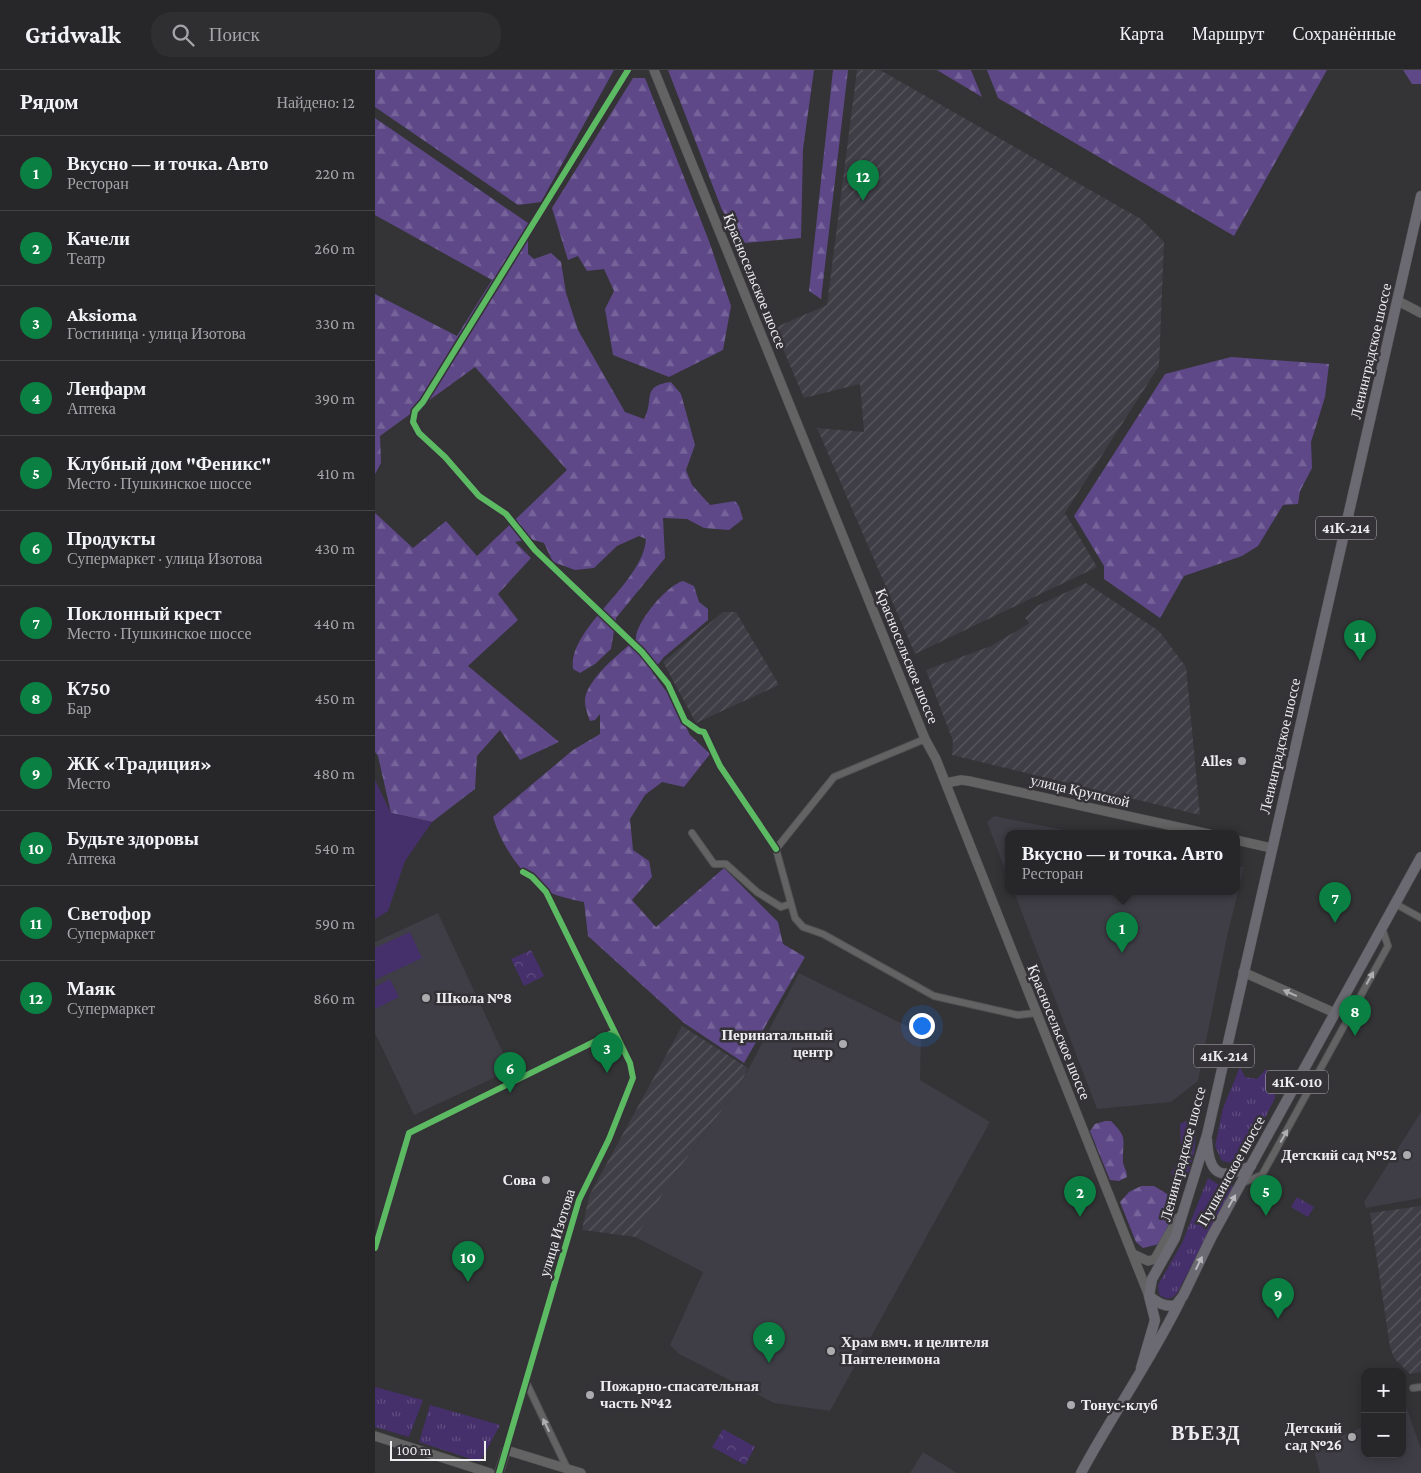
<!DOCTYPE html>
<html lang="ru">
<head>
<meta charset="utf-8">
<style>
	body { margin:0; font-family:"Crimson Pro",serif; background:#2f2e30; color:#f1f3f6 }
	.controls { position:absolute; right:15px; bottom:15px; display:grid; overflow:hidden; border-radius:10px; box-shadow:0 2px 12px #0003 }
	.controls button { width:45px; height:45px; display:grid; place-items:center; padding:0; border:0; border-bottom:1px solid #434345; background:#272628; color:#f1f3f6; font:25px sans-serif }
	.scale { position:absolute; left:15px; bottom:12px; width:96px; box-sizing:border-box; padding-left:5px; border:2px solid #edecef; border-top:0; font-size:14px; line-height:18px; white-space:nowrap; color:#edecef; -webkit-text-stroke:4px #343237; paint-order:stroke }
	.you { position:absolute; left:546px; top:955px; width:18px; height:18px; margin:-12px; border:4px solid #fff; border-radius:50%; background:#1a73e8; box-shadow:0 0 0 8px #1a73e833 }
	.badge { display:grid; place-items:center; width:32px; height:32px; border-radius:50%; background:#0b8043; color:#fff; font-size:16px; font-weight:700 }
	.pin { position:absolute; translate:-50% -41px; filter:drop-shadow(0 1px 2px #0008) }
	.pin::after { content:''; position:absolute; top:26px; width:18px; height:15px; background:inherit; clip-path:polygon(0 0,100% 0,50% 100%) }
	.popup { position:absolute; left:630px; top:760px; width:235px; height:65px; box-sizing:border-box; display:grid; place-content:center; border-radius:10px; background:#272628; filter:drop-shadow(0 1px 4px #0005); font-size:16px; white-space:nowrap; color:#a4a5a8 }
	.popup b { font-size:19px; color:#f1f3f6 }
	.popup::after { content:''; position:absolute; left:50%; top:100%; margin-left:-10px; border:10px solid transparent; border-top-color:#272628 }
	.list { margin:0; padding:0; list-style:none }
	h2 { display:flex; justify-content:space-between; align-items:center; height:65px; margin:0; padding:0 20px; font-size:21px }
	h2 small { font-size:16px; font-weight:400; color:#a4a5a8 }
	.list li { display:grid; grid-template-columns:32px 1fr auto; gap:15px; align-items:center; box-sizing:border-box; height:75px; padding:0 20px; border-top:1px solid #434345 }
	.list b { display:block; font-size:19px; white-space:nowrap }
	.list p { margin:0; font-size:16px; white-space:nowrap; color:#a4a5a8 }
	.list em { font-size:16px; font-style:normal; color:#a4a5a8 }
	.icon { flex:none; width:28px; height:28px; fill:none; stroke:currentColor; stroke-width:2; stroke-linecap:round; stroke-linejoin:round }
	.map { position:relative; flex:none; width:1046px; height:1403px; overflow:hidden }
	header { display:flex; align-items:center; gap:30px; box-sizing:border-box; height:70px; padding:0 25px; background:#272628; border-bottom:1px solid #434345 }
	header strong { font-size:24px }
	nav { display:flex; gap:28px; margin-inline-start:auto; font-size:18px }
	.search { width:350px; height:45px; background:#2f2e30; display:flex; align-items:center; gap:12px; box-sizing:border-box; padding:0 18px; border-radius:20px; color:#a4a5a8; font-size:19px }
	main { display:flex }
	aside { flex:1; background:#272628 }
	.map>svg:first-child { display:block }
	.built { fill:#3f3d45 }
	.industrial { fill:url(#industrial-furrows) }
	.grass { fill:url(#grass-tufts) }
	.forest { fill:url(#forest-firs) }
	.park { fill:url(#park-crowns) }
	.garden { fill:#45306b }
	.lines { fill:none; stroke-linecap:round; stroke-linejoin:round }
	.street-casing { stroke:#535254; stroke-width:8 }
	.secondary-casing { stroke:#535254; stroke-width:10 }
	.primary-casing { stroke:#535254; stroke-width:11 }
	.street { stroke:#636364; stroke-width:6 }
	.secondary { stroke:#636364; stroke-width:9 }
	.primary { stroke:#6b6971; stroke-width:10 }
	.cycleway-casing { stroke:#343237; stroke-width:9 }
	.cycleway { stroke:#5cba63; stroke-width:6 }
	.oneway { fill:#afaeb0 }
	.oneway2 { fill:#b9b8bd }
	.poi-dot { fill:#acabae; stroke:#343237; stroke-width:2 }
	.labels { text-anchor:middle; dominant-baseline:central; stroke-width:5; stroke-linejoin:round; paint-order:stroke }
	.shield { fill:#343237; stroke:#b6b4b8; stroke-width:1 }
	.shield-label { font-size:14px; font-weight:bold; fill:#edecef }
	.street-label { font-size:15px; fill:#edecef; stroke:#343237 }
	.poi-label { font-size:15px; font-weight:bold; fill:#edecef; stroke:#343237; text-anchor:end }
	.district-label { font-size:20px; font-weight:bold; letter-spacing:1px; fill:#edecef; stroke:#343237 }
</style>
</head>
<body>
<header>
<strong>Gridwalk</strong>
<div class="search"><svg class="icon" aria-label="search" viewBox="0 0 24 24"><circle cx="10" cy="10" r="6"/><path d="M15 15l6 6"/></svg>Поиск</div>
<nav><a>Карта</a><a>Маршрут</a><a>Сохранённые</a></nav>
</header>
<main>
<aside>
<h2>Рядом<small>Найдено: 12</small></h2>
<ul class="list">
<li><span class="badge">1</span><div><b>Вкусно — и точка. Авто</b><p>Ресторан</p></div><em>220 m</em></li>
<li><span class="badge">2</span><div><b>Качели</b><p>Театр</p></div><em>260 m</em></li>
<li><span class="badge">3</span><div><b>Aksioma</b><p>Гостиница · улица Изотова</p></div><em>330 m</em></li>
<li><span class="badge">4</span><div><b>Ленфарм</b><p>Аптека</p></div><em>390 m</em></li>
<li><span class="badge">5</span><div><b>Клубный дом &quot;Феникс&quot;</b><p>Место · Пушкинское шоссе</p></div><em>410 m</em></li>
<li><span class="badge">6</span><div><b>Продукты</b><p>Супермаркет · улица Изотова</p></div><em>430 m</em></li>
<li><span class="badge">7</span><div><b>Поклонный крест</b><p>Место · Пушкинское шоссе</p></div><em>440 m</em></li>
<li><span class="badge">8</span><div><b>К750</b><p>Бар</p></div><em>450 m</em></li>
<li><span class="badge">9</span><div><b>ЖК «Традиция»</b><p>Место</p></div><em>480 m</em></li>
<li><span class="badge">10</span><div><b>Будьте здоровы</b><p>Аптека</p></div><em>540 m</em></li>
<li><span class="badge">11</span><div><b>Светофор</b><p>Супермаркет</p></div><em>590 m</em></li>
<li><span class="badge">12</span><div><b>Маяк</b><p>Супермаркет</p></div><em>860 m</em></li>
</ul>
</aside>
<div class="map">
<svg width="1046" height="1403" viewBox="0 0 1046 1403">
	<defs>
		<pattern id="industrial-furrows" width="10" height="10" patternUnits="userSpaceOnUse" patternTransform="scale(1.25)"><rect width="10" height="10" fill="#3f3d45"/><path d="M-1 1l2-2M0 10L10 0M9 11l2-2" fill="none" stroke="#5b5960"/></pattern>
		<pattern id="grass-tufts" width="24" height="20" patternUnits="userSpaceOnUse" patternTransform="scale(1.25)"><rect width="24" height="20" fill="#45306b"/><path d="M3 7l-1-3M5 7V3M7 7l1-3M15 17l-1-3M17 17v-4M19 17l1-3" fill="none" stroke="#604e80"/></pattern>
		<pattern id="forest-firs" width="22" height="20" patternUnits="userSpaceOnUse" patternTransform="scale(1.25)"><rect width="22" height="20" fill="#5e4888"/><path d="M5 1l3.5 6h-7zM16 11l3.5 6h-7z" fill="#756399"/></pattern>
		<pattern id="park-crowns" width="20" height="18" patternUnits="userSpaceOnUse" patternTransform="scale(1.25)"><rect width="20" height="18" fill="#45306b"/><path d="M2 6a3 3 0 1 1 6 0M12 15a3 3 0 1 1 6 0" fill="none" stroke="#604e80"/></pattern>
	</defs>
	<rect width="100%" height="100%" fill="#343336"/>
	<!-- built -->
	<path class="built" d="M 619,746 L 709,764 L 633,764 L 633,807 L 612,752 Z
		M 861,796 L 869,797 L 852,867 L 823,1011 L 796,1032 L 722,1039 L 639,822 L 861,822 Z
		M 63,843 L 136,1000 L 39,1045 L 0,963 L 0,872 Z
		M 424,903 L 546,963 L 545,1010 L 615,1052 L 455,1341 L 399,1333 L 304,1284 L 295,1275 L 328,1202 L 260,1167 L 298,1107 L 365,1015 Z
		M 1046,1042 L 1046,1128 L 991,1138 L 989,1132 Z
		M 1032,1339 L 1046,1379 L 1046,1403 L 945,1403 L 938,1378 L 990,1356 L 990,1384 L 1027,1384 L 1027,1341 Z
		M 548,1382 L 582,1403 L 535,1403 Z"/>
	<!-- industrial -->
	<path class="industrial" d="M 482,0 L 505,0 L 766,149 L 789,172 L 784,296 L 690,443 L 722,497 L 540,584 L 442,358 L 489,362 L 485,314 L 429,328 L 399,258 L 452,235 Z
		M 711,513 L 784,561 L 811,597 L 825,745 L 577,685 L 578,671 L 551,600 L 616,576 L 650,556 L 654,553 L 650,548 L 662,536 Z
		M 348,542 L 361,542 L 404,615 L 321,653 L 288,592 Z
		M 307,956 L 373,998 L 365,1015 L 298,1107 L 261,1167 L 207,1160 L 214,1126 Z
		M 1046,1136 L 1046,1302 L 1035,1304 L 1019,1288 L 1015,1277 L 995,1143 Z"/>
	<!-- grass -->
	<path class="grass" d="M 865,997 L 870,1007 L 882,1009 L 891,999 L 899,1009 L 900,1028 L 868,1092 L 856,1093 L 847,1091 L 840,1076 L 848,1038 Z
		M 811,1051 C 829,1062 816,1089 813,1106 L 805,1112 L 800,1110 L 796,1103 L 803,1093 L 806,1082 L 805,1054 Z
		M 833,1108 L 844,1115 L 859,1116 L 802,1223 C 797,1230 790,1230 784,1224 L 783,1215 L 807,1173 Z
		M 0,1317 L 48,1330 L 34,1367 L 0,1357 Z
		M 55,1335 L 125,1355 L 105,1392 L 44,1372 Z"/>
	<!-- forest -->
	<path class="forest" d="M 0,0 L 239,0 L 166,132 L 143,135 L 0,37 Z
		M 293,0 L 439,0 L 428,79 L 426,168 L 370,173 L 347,140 Z
		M 458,0 L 473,0 L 446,229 L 434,221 Z
		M 562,0 L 596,0 L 607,27 Z
		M 612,0 L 952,0 L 859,166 L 623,28 Z
		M 1028,0 L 1046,0 L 1046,14 L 1037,14 Z
		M 258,8 L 270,8 L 334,171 L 356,236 L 348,280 L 294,307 L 238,285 L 230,239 L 239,221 L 229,199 L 212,201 L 203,186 L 193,190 L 177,138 Z
		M 0,48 L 153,153 L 153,184 L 159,189 L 176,183 L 186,192 L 191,223 L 203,260 L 250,342 L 269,349 C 280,330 265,316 296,312 L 306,324 L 320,375 L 311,400 L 317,415 L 335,435 L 360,431 L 364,436 L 368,449 L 354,460 L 329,458 L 312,449 L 288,448 L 290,488 L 241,548 L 236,579 L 220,594 L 205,603 L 198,599 C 193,557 268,514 271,469 L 264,466 L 242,476 L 219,498 L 200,500 L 178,492 L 169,473 L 155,469 L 140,472 L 156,488 L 123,524 L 143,550 L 93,596 L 184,672 L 145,690 L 125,660 L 102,686 L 100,719 L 57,752 L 16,743 L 3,686 L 0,682 L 0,443 L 38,478 L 71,451 L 102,486 L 192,400 L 100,297 L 5,366 L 6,393 L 0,404 L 0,224 L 82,266 L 117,210 L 0,145 Z
		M 856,287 L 954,294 L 950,327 L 936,372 L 937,398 L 925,421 L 923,434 L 908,435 L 883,476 L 867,486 L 809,506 L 785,548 L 729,509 L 729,496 L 699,446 L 790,304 Z
		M 308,511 L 319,516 L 324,532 L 333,539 L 333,550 L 289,587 L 277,602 L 297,629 L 315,665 L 335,684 L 309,717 L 287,712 L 270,725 L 255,749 L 258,780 L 274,791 L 277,807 L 257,830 L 281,857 L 349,798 L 403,852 L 408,874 L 430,887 L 369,993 L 309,953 L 213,866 L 209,832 C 193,829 171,824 159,813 C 140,795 125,771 118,747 L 198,680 L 225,664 L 225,644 L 220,650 L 215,651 C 212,643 208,632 211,624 C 220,602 243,585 261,569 C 260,553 292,515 308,511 Z
		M 730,1051 L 736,1051 C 754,1069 747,1069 748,1092 C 749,1098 752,1101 752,1107 L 744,1111 L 735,1110 L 715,1061 L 720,1054 Z
		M 766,1116 L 779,1116 L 797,1127 C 801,1140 791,1162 784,1174 L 768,1178 L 761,1172 L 745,1132 L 754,1122 Z"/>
	<!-- park -->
	<path class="park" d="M 156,880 L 169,906 L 149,916 L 136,889 Z
		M 922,1127 L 939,1137 L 933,1147 L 916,1137 Z
		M 348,1359 L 380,1377 L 370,1395 L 337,1377 Z"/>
	<!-- garden -->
	<path class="garden" d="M 0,710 L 16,743 L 57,752 L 30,791 L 13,841 L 0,849 Z
		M 35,862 L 47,888 L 0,910 L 0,878 Z
		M 15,909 L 24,927 L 0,939 L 0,917 Z"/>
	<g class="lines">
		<!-- street casing -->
		<g class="street-casing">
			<path id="street" d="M 253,0 L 48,332 L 40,341 L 38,352 L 44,363 L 70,387 L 104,426 L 131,444 L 160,480 L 267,582 L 293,614 L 310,651 L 324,661 L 329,662 L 345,696 L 401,779
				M 550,669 L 459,707 L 401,779 L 420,848 L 428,857 L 448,864 L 559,926 L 643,945 L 661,943
				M 317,763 L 339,794 L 351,794 L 382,822 L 406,837 L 415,834
				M 1019,833 L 1046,848
				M 867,1113 L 887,1105 L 1013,876 L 1007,858
				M 0,1178 L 34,1063 L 239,962
				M 151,1312 L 192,1398
				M 1038,1318 L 1046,1317
				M 131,1380 L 204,1130 L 234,1069 L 258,1008 L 255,993 L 171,822 L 157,807 L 148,802"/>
		</g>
		<!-- secondary casing -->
		<g class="secondary-casing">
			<path id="secondary" d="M 279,0 L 550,669 L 561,689 L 774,1226
				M 1023,231 L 1046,243
				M 571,713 L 586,710 L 594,711 L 834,764
				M 861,770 L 896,778
				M 868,902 L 960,943
				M 758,1184 L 773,1191 L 780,1189 L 803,1148
				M 0,1366 L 115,1403
				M 124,1403 L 131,1380 L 206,1403"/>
		</g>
		<!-- primary casing -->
		<g class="primary-casing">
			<path id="primary" d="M 832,1070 C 834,1105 845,1111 876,1096
				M 774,1226 C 782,1232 790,1238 801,1235 L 808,1226 L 837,1166 L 1046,787
				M 766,1298 L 780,1250 L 774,1226 L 777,1209 L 800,1168 L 832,1065 L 1046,126
				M 706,1403 C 737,1345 776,1290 805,1231"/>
		</g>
		<!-- street -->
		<use href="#street" class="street"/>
		<!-- secondary -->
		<use href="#secondary" class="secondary"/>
		<!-- primary -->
		<use href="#primary" class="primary"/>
		<!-- cycleway casing -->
		<g class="cycleway-casing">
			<path id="cycleway" d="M 253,0 L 48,332 L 40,341 L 38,352 L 44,363 L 70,387 L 104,426 L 131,444 L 160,480 L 267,582 L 293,614 L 310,651 L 324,661 L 329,662 L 345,696 L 401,779
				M 0,1178 L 34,1063 L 239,962
				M 124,1403 L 204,1130 L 234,1069 L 258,1008 L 255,993 L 171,822 L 157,807 L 148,802"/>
		</g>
		<!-- cycleway -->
		<use href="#cycleway" class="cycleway"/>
	</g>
	<!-- one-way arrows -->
	<defs><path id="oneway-solid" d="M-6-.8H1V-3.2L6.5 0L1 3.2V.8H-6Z" transform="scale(1.25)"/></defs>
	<g class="oneway">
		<use href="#oneway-solid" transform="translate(995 908) rotate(-61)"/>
		<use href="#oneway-solid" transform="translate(915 923) rotate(-156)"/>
		<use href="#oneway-solid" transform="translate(909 1066) rotate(-61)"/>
		<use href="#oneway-solid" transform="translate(171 1355) rotate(-115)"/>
	</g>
	<g class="oneway2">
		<use href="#oneway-solid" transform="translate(857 1131) rotate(-61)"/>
		<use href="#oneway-solid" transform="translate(824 1193) rotate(-64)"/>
	</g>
	<!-- markers -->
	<g class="poi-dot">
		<circle cx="867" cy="691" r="5"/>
		<circle cx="51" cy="928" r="5"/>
		<circle cx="468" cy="974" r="5"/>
		<circle cx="1032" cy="1085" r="5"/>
		<circle cx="171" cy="1110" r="5"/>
		<circle cx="456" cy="1281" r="5"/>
		<circle cx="215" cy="1325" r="5"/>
		<circle cx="696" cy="1335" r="5"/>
		<circle cx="977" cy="1367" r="5"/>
	</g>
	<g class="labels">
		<!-- shield labels -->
		<g class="shield">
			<rect x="941" y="446.5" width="60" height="23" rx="4"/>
			<rect x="819" y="974.5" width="60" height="23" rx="4"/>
			<rect x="891" y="1000.5" width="62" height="23" rx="4"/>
		</g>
		<g class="shield-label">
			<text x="971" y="458">41К-214</text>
			<text x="849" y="986">41К-214</text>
			<text x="922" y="1012">41К-010</text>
		</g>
		<!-- street labels -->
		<g class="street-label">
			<text transform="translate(380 211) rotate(68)">Красносельское шоссе</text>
			<text transform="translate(996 281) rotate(-77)">Ленинградское шоссе</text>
			<text transform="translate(532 586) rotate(68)">Красносельское шоссе</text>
			<text transform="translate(905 676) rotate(-77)">Ленинградское шоссе</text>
			<text transform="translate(705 721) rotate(13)">улица Крупской</text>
			<text transform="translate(684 962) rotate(68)">Красносельское шоссе</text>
			<text transform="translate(808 1084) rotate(-75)">Ленинградское шоссе</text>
			<text transform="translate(856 1101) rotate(-61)">Пушкинское шоссе</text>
			<text transform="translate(182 1163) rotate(-73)">улица Изотова</text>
		</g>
		<!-- poi labels -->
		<g class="poi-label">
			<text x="857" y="691">Alles</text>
			<text x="61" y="928" text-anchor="start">Школа №8</text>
			<text x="458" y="965">Перинатальный<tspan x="458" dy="17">центр</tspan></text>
			<text x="1022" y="1085">Детский сад №52</text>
			<text x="161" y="1110">Сова</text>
			<text x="466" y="1272" text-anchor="start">Храм вмч. и целителя<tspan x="466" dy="17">Пантелеимона</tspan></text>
			<text x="225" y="1316" text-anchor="start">Пожарно-спасательная<tspan x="225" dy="17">часть №42</tspan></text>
			<text x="706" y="1335" text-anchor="start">Тонус-клуб</text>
			<text x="967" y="1358">Детский<tspan x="967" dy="17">сад №26</tspan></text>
		</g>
		<!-- district labels -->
		<g class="district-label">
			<text x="831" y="1363">ВЪЕЗД</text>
		</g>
	</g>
</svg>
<div class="controls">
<button>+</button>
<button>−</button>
</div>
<div class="scale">100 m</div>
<div class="you"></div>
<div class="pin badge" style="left:747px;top:883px">1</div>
<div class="popup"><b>Вкусно — и точка. Авто</b>Ресторан</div>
<div class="pin badge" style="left:705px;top:1147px">2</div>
<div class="pin badge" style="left:232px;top:1003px">3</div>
<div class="pin badge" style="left:394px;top:1293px">4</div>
<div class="pin badge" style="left:891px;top:1146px">5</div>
<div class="pin badge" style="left:135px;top:1023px">6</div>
<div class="pin badge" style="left:960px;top:853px">7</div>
<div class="pin badge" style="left:980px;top:966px">8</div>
<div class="pin badge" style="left:903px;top:1249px">9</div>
<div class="pin badge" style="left:93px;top:1212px">10</div>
<div class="pin badge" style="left:985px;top:591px">11</div>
<div class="pin badge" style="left:488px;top:131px">12</div>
</div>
</main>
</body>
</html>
